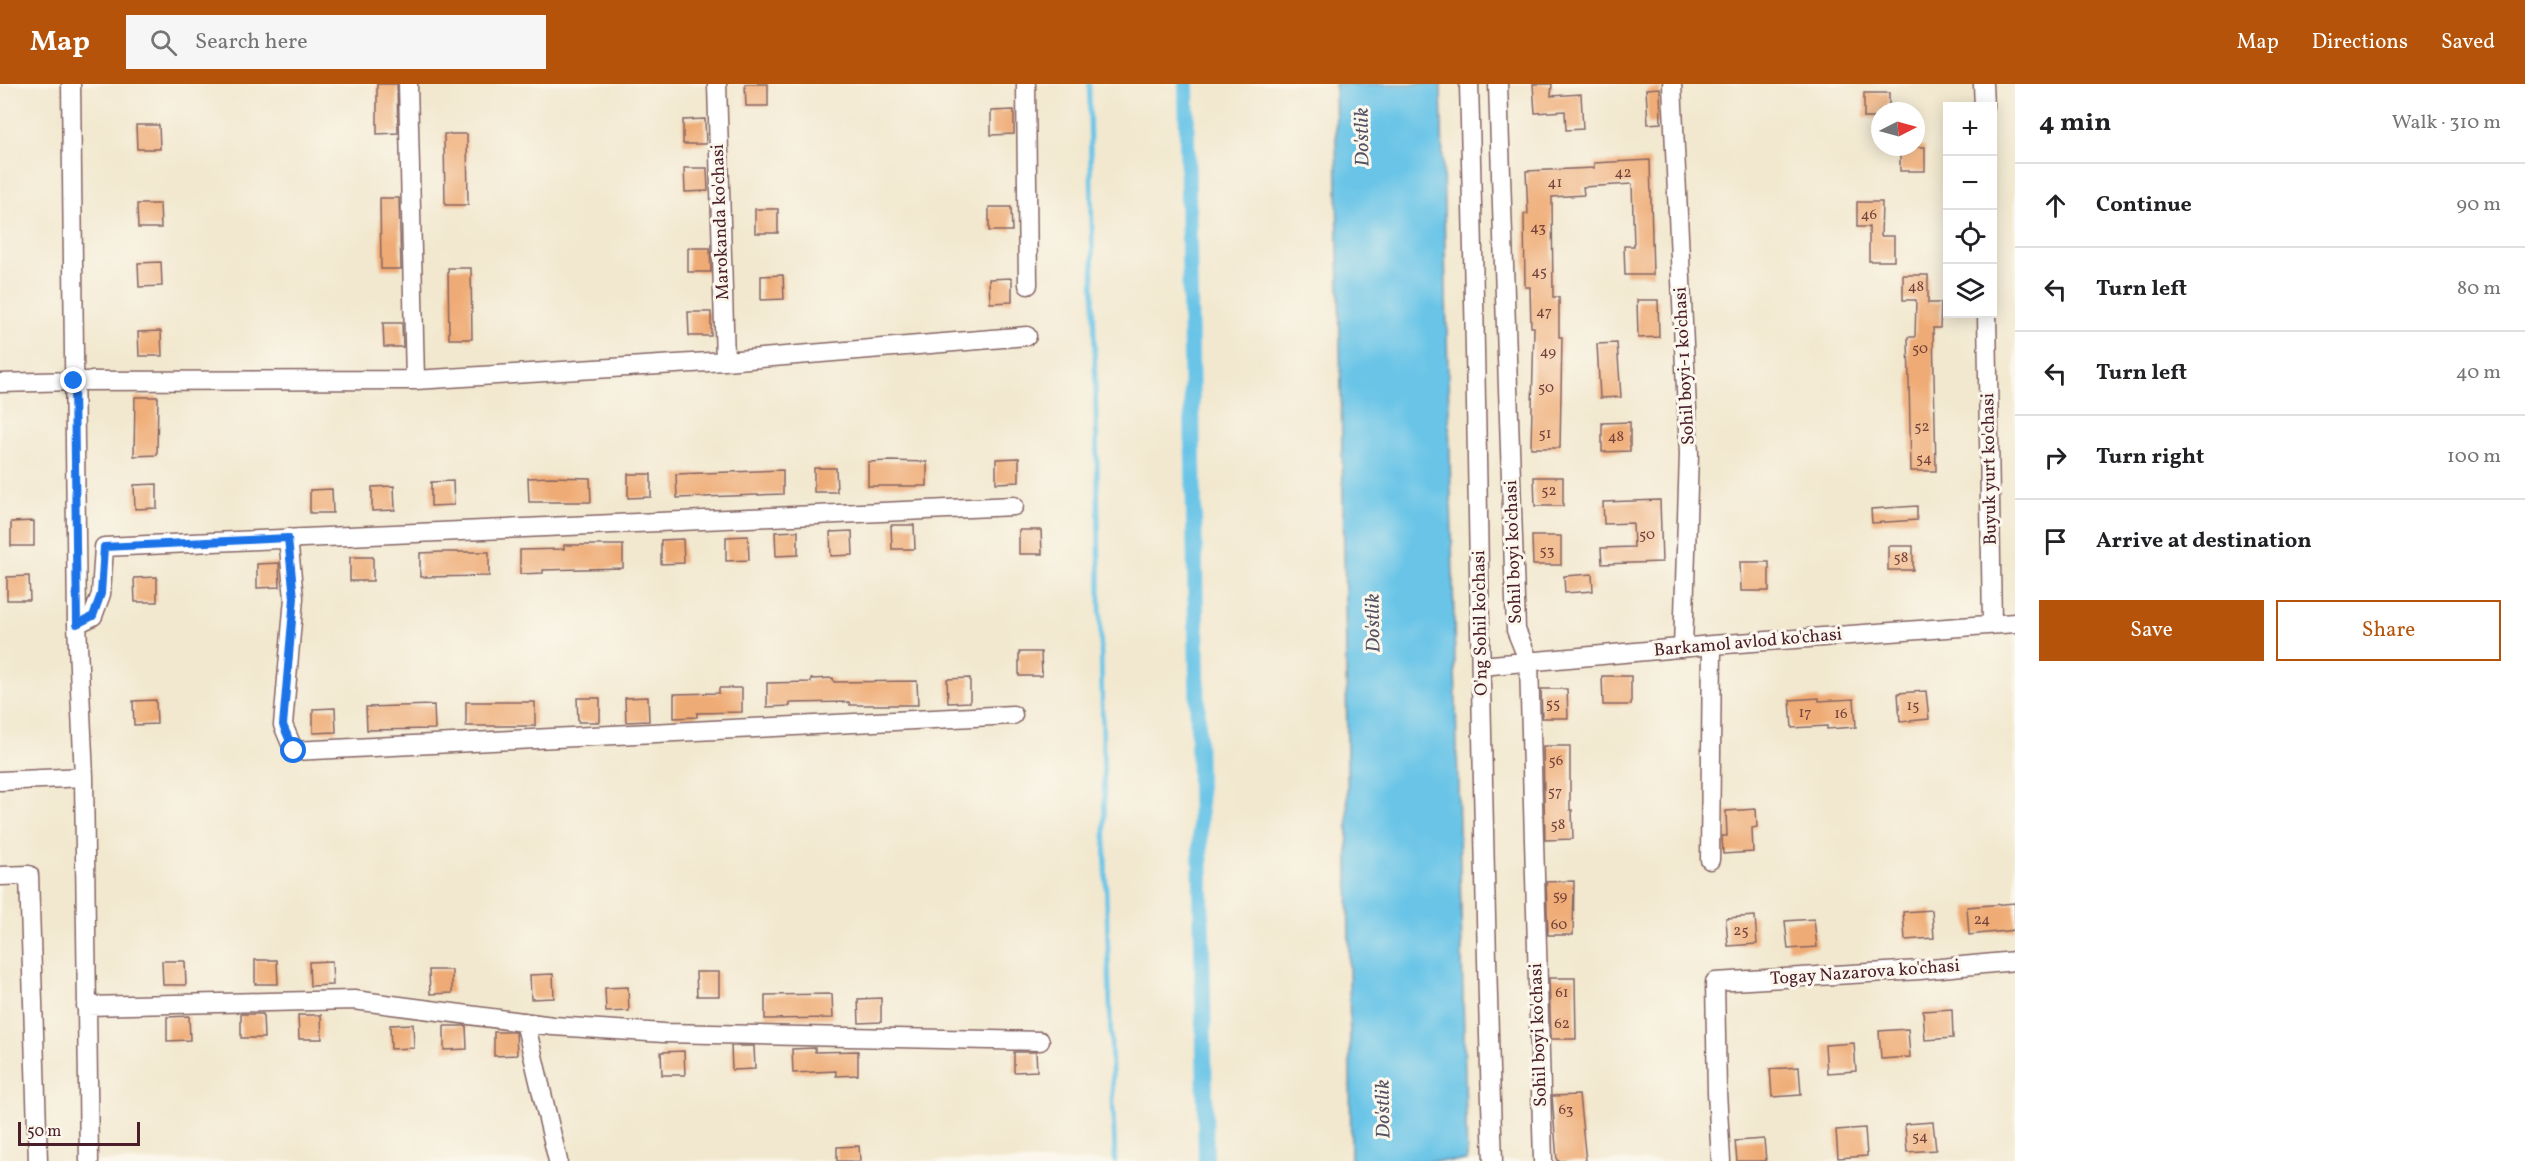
<!DOCTYPE html>
<html lang="en">
<head>
<meta charset="utf-8">
<style>
	body { margin:0; font-family:Vollkorn,serif; background:#f6f6f6; color:#202124 }
	.controls { position:absolute; right:18px; top:18px; display:grid; overflow:hidden; border-radius:0px; box-shadow:0 3px 15px #0003 }
	.controls button { width:54px; height:54px; display:grid; place-items:center; padding:0; border:0; border-bottom:2px solid #e0e0e0; background:#fff; color:#202124; font:30px sans-serif }
	.compass { position:absolute; left:1871px; top:18px; width:54px; height:54px; border-radius:50%; background:#fff; box-shadow:0 3px 15px #0003; rotate:84deg }
	.scale { position:absolute; left:18px; bottom:15px; width:122px; box-sizing:border-box; padding-left:6px; border:3px solid #4a1f2b; border-top:0; font-size:16px; line-height:21px; white-space:nowrap; color:#4a1f2b; -webkit-text-stroke:4px #fbf7ec; paint-order:stroke }
	.stop { position:absolute; width:18px; height:18px; margin:-14px; border:4px solid #1a73e8; border-radius:50%; background:#fff }
	.stop.end { background:#1a73e8; border-color:#fff; box-shadow:0 2px 6px #0008 }
	.list { margin:0; padding:0; list-style:none }
	h2 { display:flex; justify-content:space-between; align-items:center; height:78px; margin:0; padding:0 24px; font-size:26px }
	h2 small { font-size:20px; font-weight:400; color:#757577 }
	.list li { display:grid; grid-template-columns:39px 1fr auto; gap:18px; align-items:center; box-sizing:border-box; height:84px; padding:0 24px; border-top:2px solid #e0e0e0 }
	.list b { display:block; font-size:22px; white-space:nowrap }
	.list em { font-size:20px; font-style:normal; color:#757577 }
	.actions { display:flex; gap:12px; padding:18px 24px }
	.actions a { flex:1; padding:14px 0; border:2px solid #b45309; border-radius:0px; text-align:center; font-size:21px; color:#b45309 }
	.actions .main { background:#b45309; color:#fff }
	.icon { flex:none; width:33px; height:33px; fill:none; stroke:currentColor; stroke-width:2; stroke-linecap:round; stroke-linejoin:round }
	.map { position:relative; flex:none; width:2015px; height:1077px; overflow:hidden }
	header { display:flex; align-items:center; gap:36px; box-sizing:border-box; height:84px; padding:0 30px; background:#b45309; color:#fff }
	header strong { font-size:28px }
	nav { display:flex; gap:33px; margin-inline-start:auto; font-size:21px }
	.search { width:420px; height:54px; background:#f6f6f6; display:flex; align-items:center; gap:15px; box-sizing:border-box; padding:0 21px; border-radius:0px; color:#757577; font-size:22px }
	main { display:flex }
	aside { flex:1; background:#fff }
	.map>svg:first-child { display:block }
	.water { fill:#69c4e7; stroke:#5a7289; stroke-width:1.5 }
	.lines { fill:none; stroke-linecap:round; stroke-linejoin:round }
	.stream { stroke:#69c4e7; stroke-width:4.5 }
	.canal { stroke:#69c4e7; stroke-width:16 }
	.building { fill:#efab74 }
	.street-casing { stroke:#856564; stroke-width:21 }
	.street { stroke:#fff; stroke-width:18 }
	.route { stroke:#1a73e8; stroke-width:8 }
	.labels { text-anchor:middle; dominant-baseline:central; stroke-width:6; stroke-linejoin:round; paint-order:stroke }
	.number-label { font-size:15px; fill:#73423d }
	.street-label { font-size:18px; fill:#4a1f2b; stroke:#fbf7ec }
	.water-label { font-size:20px; font-style:italic; fill:#535163; stroke:#fbf7ec }
</style>
</head>
<body>
<header>
<strong>Map</strong>
<div class="search"><svg class="icon" aria-label="search" viewBox="0 0 24 24"><circle cx="10" cy="10" r="6"/><path d="M15 15l6 6"/></svg>Search here</div>
<nav><a>Map</a><a>Directions</a><a>Saved</a></nav>
</header>
<main>
<div class="map">
<svg width="2015" height="1077" viewBox="0 0 2015 1077">
	<rect width="100%" height="100%" fill="#fbf7ec"/>
	<filter id="ink" filterUnits="userSpaceOnUse"><feTurbulence type="fractalNoise" baseFrequency=".0167" numOctaves="2"/><feDisplacementMap in="SourceGraphic" scale="12" xChannelSelector="R" yChannelSelector="G"/><feConvolveMatrix kernelMatrix="1 2 1 2 8 2 1 2 1" color-interpolation-filters="sRGB"/></filter>
	<filter id="wash" filterUnits="userSpaceOnUse"><feTurbulence type="fractalNoise" baseFrequency=".008" numOctaves="4" result="noise"/><feDisplacementMap in="SourceGraphic" scale="24" xChannelSelector="R" yChannelSelector="G"/><feGaussianBlur stdDeviation="1.35" result="paint"/><feColorMatrix in="noise" values="0 0 0 0 0 0 0 0 0 0 0 0 0 0 0 0 0 1.4 0 .05"/><feComposite in="paint" operator="in"/></filter>
	<g filter="url(#wash)">
		<rect width="100%" height="100%" fill="#f2e8cf"/>
		<!-- water -->
		<path class="water" d="M 1335,0 L 1441,0 L 1467,1077 L 1351,1077 L 1346,566 Z"/>
		<g class="lines">
			<!-- stream -->
			<path class="stream" d="M 1089,0 L 1106,803 L 1115,1077"/>
			<!-- canal -->
			<path class="canal" d="M 1186,0 L 1206,1077"/>
		</g>
		<g id="blocks">
			<!-- building -->
			<path class="building" d="M 377,0 L 397,0 L 398,49 L 377,50 Z
				M 745,0 L 768,0 L 768,22 L 746,22 Z
				M 1533,0 L 1552,0 L 1551,12 L 1581,10 L 1583,45 L 1566,46 L 1565,27 L 1535,29 Z
				M 1660,4 L 1661,39 L 1648,40 L 1646,5 Z
				M 1864,9 L 1889,9 L 1889,27 L 1880,27 L 1880,34 L 1864,34 Z
				M 1014,26 L 1014,50 L 991,51 L 991,27 Z
				M 705,35 L 706,60 L 683,60 L 683,36 Z
				M 136,41 L 159,41 L 160,65 L 137,65 Z
				M 444,50 L 467,50 L 468,121 L 445,121 Z
				M 1900,63 L 1925,63 L 1925,87 L 1900,87 Z
				M 1650,76 L 1653,191 L 1625,191 L 1624,162 L 1634,162 L 1632,100 L 1583,103 L 1584,111 L 1552,113 L 1553,213 L 1559,213 L 1559,253 L 1562,253 L 1560,364 L 1531,364 L 1534,243 L 1531,243 L 1530,203 L 1525,203 L 1524,130 L 1528,130 L 1526,87 L 1594,84 L 1594,79 Z
				M 684,84 L 707,84 L 708,107 L 685,108 Z
				M 380,114 L 399,114 L 401,185 L 381,185 Z
				M 1857,118 L 1882,118 L 1881,152 L 1894,152 L 1894,177 L 1869,177 L 1869,143 L 1857,143 Z
				M 137,120 L 160,120 L 161,144 L 138,144 Z
				M 989,123 L 1011,123 L 1012,147 L 989,147 Z
				M 755,125 L 778,125 L 778,149 L 755,149 Z
				M 688,164 L 710,164 L 711,188 L 688,188 Z
				M 161,178 L 162,202 L 139,203 L 138,179 Z
				M 448,184 L 471,184 L 472,255 L 449,255 Z
				M 783,191 L 784,215 L 761,216 L 761,192 Z
				M 1903,191 L 1928,191 L 1928,219 L 1941,219 L 1940,244 L 1933,244 L 1936,387 L 1911,387 L 1908,253 L 1915,253 L 1916,216 L 1903,216 Z
				M 1012,194 L 1012,218 L 990,219 L 989,195 Z
				M 1637,216 L 1658,216 L 1659,253 L 1638,254 Z
				M 688,228 L 711,228 L 711,252 L 689,252 Z
				M 383,239 L 402,239 L 403,263 L 384,263 Z
				M 161,247 L 162,272 L 139,272 L 138,248 Z
				M 1617,259 L 1621,313 L 1600,314 L 1597,260 Z
				M 135,313 L 158,313 L 157,371 L 134,372 Z
				M 1630,338 L 1630,367 L 1602,368 L 1602,339 Z
				M 1019,374 L 1019,398 L 996,399 L 996,375 Z
				M 890,377 L 927,378 L 927,402 L 868,402 L 868,378 Z
				M 814,384 L 836,384 L 837,408 L 814,408 Z
				M 783,386 L 783,410 L 677,414 L 676,390 Z
				M 628,390 L 651,390 L 651,413 L 628,414 Z
				M 551,393 L 590,394 L 591,418 L 529,418 L 528,394 Z
				M 1534,393 L 1563,393 L 1563,422 L 1535,422 Z
				M 453,397 L 454,421 L 431,422 L 431,398 Z
				M 157,400 L 157,424 L 135,425 L 134,401 Z
				M 394,402 L 395,426 L 372,427 L 372,403 Z
				M 332,405 L 333,429 L 310,429 L 310,406 Z
				M 1660,416 L 1662,478 L 1602,480 L 1601,464 L 1634,463 L 1633,439 L 1604,440 L 1603,418 Z
				M 1917,422 L 1917,436 L 1872,439 L 1871,425 Z
				M 34,437 L 34,462 L 11,462 L 11,438 Z
				M 891,441 L 914,441 L 915,465 L 892,465 Z
				M 1019,446 L 1041,446 L 1042,470 L 1019,470 Z
				M 798,447 L 798,471 L 776,472 L 775,448 Z
				M 852,447 L 853,471 L 831,472 L 830,448 Z
				M 748,452 L 749,476 L 726,477 L 726,453 Z
				M 1532,452 L 1561,452 L 1561,481 L 1533,481 Z
				M 683,455 L 684,479 L 661,480 L 661,456 Z
				M 564,461 L 623,461 L 623,484 L 543,486 L 543,489 L 520,490 L 520,466 L 564,465 Z
				M 1888,462 L 1913,462 L 1913,486 L 1888,486 Z
				M 443,468 L 489,468 L 489,492 L 420,493 L 420,469 Z
				M 350,473 L 373,473 L 373,497 L 350,497 Z
				M 1740,478 L 1769,478 L 1769,507 L 1741,507 Z
				M 279,479 L 280,503 L 257,504 L 257,480 Z
				M 1592,490 L 1593,507 L 1565,509 L 1564,492 Z
				M 29,492 L 30,516 L 7,516 L 7,493 Z
				M 157,493 L 157,518 L 135,518 L 134,494 Z
				M 1019,568 L 1041,568 L 1042,592 L 1019,592 Z
				M 1602,592 L 1631,592 L 1631,621 L 1603,621 Z
				M 833,594 L 834,598 L 917,597 L 918,621 L 850,621 L 849,618 L 790,619 L 790,622 L 767,623 L 767,599 L 811,598 L 811,595 Z
				M 970,594 L 970,618 L 948,619 L 947,595 Z
				M 719,604 L 742,604 L 742,628 L 697,629 L 697,633 L 674,634 L 674,610 L 719,609 Z
				M 1541,605 L 1567,605 L 1568,634 L 1542,634 Z
				M 1926,607 L 1929,635 L 1900,638 L 1898,609 Z
				M 648,613 L 649,637 L 626,638 L 625,614 Z
				M 577,614 L 600,614 L 600,638 L 578,638 Z
				M 1819,614 L 1819,617 L 1854,615 L 1856,643 L 1827,645 L 1827,642 L 1792,644 L 1790,616 Z
				M 156,616 L 157,640 L 134,641 L 133,617 Z
				M 466,618 L 535,618 L 535,642 L 466,642 Z
				M 434,621 L 435,645 L 367,646 L 366,623 Z
				M 335,624 L 336,648 L 313,649 L 313,625 Z
				M 1543,662 L 1570,662 L 1570,726 L 1572,726 L 1573,755 L 1545,756 Z
				M 1756,725 L 1757,743 L 1752,744 L 1753,768 L 1723,770 L 1722,752 L 1727,752 L 1726,727 Z
				M 1574,797 L 1573,851 L 1548,851 L 1546,798 Z
				M 2015,819 L 2015,846 L 1969,851 L 1967,823 Z
				M 1932,826 L 1934,854 L 1905,856 L 1903,828 Z
				M 1755,832 L 1757,860 L 1728,862 L 1726,834 Z
				M 1814,835 L 1817,863 L 1788,865 L 1785,837 Z
				M 255,876 L 277,876 L 278,900 L 255,900 Z
				M 162,877 L 185,877 L 186,901 L 163,901 Z
				M 332,877 L 333,901 L 310,902 L 309,878 Z
				M 429,886 L 452,886 L 452,909 L 430,910 Z
				M 696,888 L 719,888 L 719,912 L 697,912 Z
				M 553,890 L 554,914 L 531,915 L 530,891 Z
				M 1549,894 L 1575,894 L 1576,955 L 1551,955 Z
				M 628,903 L 629,927 L 606,928 L 605,904 Z
				M 832,910 L 833,934 L 765,935 L 765,911 Z
				M 881,914 L 881,938 L 859,939 L 858,915 Z
				M 1952,925 L 1953,954 L 1925,956 L 1923,927 Z
				M 241,930 L 263,930 L 264,954 L 241,954 Z
				M 298,931 L 321,931 L 322,955 L 299,955 Z
				M 189,932 L 190,956 L 167,957 L 167,933 Z
				M 413,940 L 414,964 L 391,965 L 390,941 Z
				M 444,942 L 466,942 L 467,965 L 444,966 Z
				M 1908,945 L 1910,973 L 1881,975 L 1879,947 Z
				M 494,948 L 516,948 L 517,971 L 494,972 Z
				M 1854,959 L 1856,987 L 1827,989 L 1825,961 Z
				M 731,962 L 754,962 L 755,985 L 732,986 Z
				M 815,964 L 815,968 L 858,967 L 858,991 L 836,992 L 836,987 L 793,989 L 792,965 Z
				M 684,967 L 685,991 L 662,991 L 661,968 Z
				M 1014,968 L 1036,968 L 1037,987 L 1014,988 Z
				M 1799,983 L 1801,1011 L 1772,1013 L 1770,985 Z
				M 1579,1011 L 1586,1077 L 1557,1077 L 1552,1012 Z
				M 1933,1038 L 1936,1066 L 1907,1068 L 1905,1040 Z
				M 1865,1044 L 1867,1072 L 1838,1074 L 1836,1046 Z
				M 1764,1055 L 1766,1077 L 1737,1077 L 1735,1057 Z
				M 859,1062 L 860,1077 L 837,1077 L 837,1063 Z"/>
		</g>
	</g>
	<g filter="url(#ink)">
		<use href="#blocks" fill-opacity="0" stroke="#856564" stroke-width="1.5"/>
		<g class="lines">
			<!-- street casing -->
			<g class="street-casing">
				<path id="street" d="M 71,0 L 77,540 L 84,693 L 89,1077
					M 408,0 L 415,296
					M 717,0 L 725,277
					M 1026,0 L 1028,201
					M 1469,0 C 1479,359 1480,718 1493,1077
					M 1498,0 L 1516,546 L 1529,578 L 1543,1077
					M 1672,0 L 1689,370 L 1683,564
					M 1983,0 L 1984,22
					M 1987,230 L 1992,540
					M 0,299 L 74,297 L 415,296 L 725,277 L 1027,252
					M 288,454 L 294,514 L 283,641 L 294,667 L 1013,631
					M 77,540 L 93,532 L 101,510 L 104,463 L 1014,422
					M 1481,582 L 1712,561 L 2015,539
					M 0,697 L 84,693
					M 1710,776 L 1712,561
					M 0,792 L 29,791 L 38,1077
					M 86,922 L 354,916 L 553,942 L 664,949 L 1040,957
					M 525,938 L 558,1077
					M 1721,1077 L 1717,1008 L 1715,898 L 1920,886 L 2015,877"/>
			</g>
			<!-- street -->
			<use href="#street" class="street"/>
		</g>
	</g>
	<g class="lines" filter="url(#ink)">
		<!-- route -->
		<path class="route" d="M 74,297 L 77,540 L 93,532 L 101,510 L 104,463 L 288,454 L 294,514 L 283,641 L 294,667"/>
	</g>
	<g class="labels">
		<!-- number labels -->
		<g class="number-label">
			<text x="1623" y="89">42</text>
			<text x="1555" y="99">41</text>
			<text x="1869" y="131">46</text>
			<text x="1538" y="144">43</text>
			<text x="1539" y="188">45</text>
			<text x="1916" y="203">48</text>
			<text x="1544" y="228">47</text>
			<text x="1920" y="265">50</text>
			<text x="1548" y="268">49</text>
			<text x="1546" y="304">50</text>
			<text x="1922" y="343">52</text>
			<text x="1545" y="350">51</text>
			<text x="1616" y="353">48</text>
			<text x="1924" y="375">54</text>
			<text x="1549" y="407">52</text>
			<text x="1647" y="451">50</text>
			<text x="1547" y="467">53</text>
			<text x="1901" y="474">58</text>
			<text x="1553" y="620">55</text>
			<text x="1913" y="622">15</text>
			<text x="1805" y="629">17</text>
			<text x="1841" y="630">16</text>
			<text x="1556" y="677">56</text>
			<text x="1555" y="708">57</text>
			<text x="1558" y="741">58</text>
			<text x="1560" y="812">59</text>
			<text x="1982" y="836">24</text>
			<text x="1559" y="841">60</text>
			<text x="1741" y="847">25</text>
			<text x="1562" y="909">61</text>
			<text x="1562" y="940">62</text>
			<text x="1566" y="1026">63</text>
			<text x="1920" y="1053">54</text>
		</g>
		<!-- street labels -->
		<g class="street-label">
			<text transform="translate(721 138) rotate(-92)">Marokanda ko'chasi</text>
			<text transform="translate(1685 282) rotate(-93)">Sohil boyi-1 ko'chasi</text>
			<text transform="translate(1990 385) rotate(-91)">Buyuk yurt ko'chasi</text>
			<text transform="translate(1514 468) rotate(-92)">Sohil boyi ko'chasi</text>
			<text transform="translate(1481 539) rotate(-91)">O'ng Sohil ko'chasi</text>
			<text transform="translate(1748 559) rotate(-5)">Barkamol avlod ko'chasi</text>
			<text transform="translate(1865 889) rotate(-4)">Togay Nazarova ko'chasi</text>
			<text transform="translate(1539 951) rotate(-92)">Sohil boyi ko'chasi</text>
		</g>
		<!-- water labels -->
		<g class="water-label">
			<text transform="translate(1363 53) rotate(-91)">Do'stlik</text>
			<text transform="translate(1374 539) rotate(-91)">Do'stlik</text>
			<text transform="translate(1384 1025) rotate(-91)">Do'stlik</text>
		</g>
	</g>
</svg>
<div class="controls">
<button>+</button>
<button>−</button>
<button><svg class="icon" aria-label="locate" viewBox="0 0 24 24"><circle cx="12" cy="12" r="6"/><path d="M12 2v4M12 18v4M2 12h4M18 12h4"/></svg></button>
<button><svg class="icon" aria-label="layers" viewBox="0 0 24 24"><path d="M12 4l9 5-9 5-9-5zM3 14l9 5 9-5"/></svg></button>
</div>
<svg class="compass" viewBox="-18 -18 36 36"><path d="M0-13l5 13h-10z" fill="#e53935"/><path d="M0 13l5-13h-10z" fill="#757577"/></svg>
<div class="scale">50 m</div>
<div class="stop" style="left:294px;top:667px"></div>
<div class="stop end" style="left:74px;top:297px"></div>
</div>
<aside>
<h2>4 min<small>Walk · 310 m</small></h2>
<ul class="list">
<li><svg class="icon" aria-label="ahead" viewBox="0 0 24 24"><path d="M12 20V5M6 11l6-6 6 6"/></svg><div><b>Continue</b></div><em>90 m</em></li>
<li><svg class="icon" aria-label="left" viewBox="0 0 24 24"><path d="M17 20v-9H6M10 6l-5 5 5 5"/></svg><div><b>Turn left</b></div><em>80 m</em></li>
<li><svg class="icon" aria-label="left" viewBox="0 0 24 24"><path d="M17 20v-9H6M10 6l-5 5 5 5"/></svg><div><b>Turn left</b></div><em>40 m</em></li>
<li><svg class="icon" aria-label="right" viewBox="0 0 24 24"><path d="M7 20v-9h11M14 6l5 5-5 5"/></svg><div><b>Turn right</b></div><em>100 m</em></li>
<li><svg class="icon" aria-label="arrive" viewBox="0 0 24 24"><path d="M6 21V4h12l-3 4 3 4H6"/></svg><div><b>Arrive at destination</b></div></li>
</ul>
<div class="actions"><a class="main">Save</a><a>Share</a></div>
</aside>
</main>
</body>
</html>
